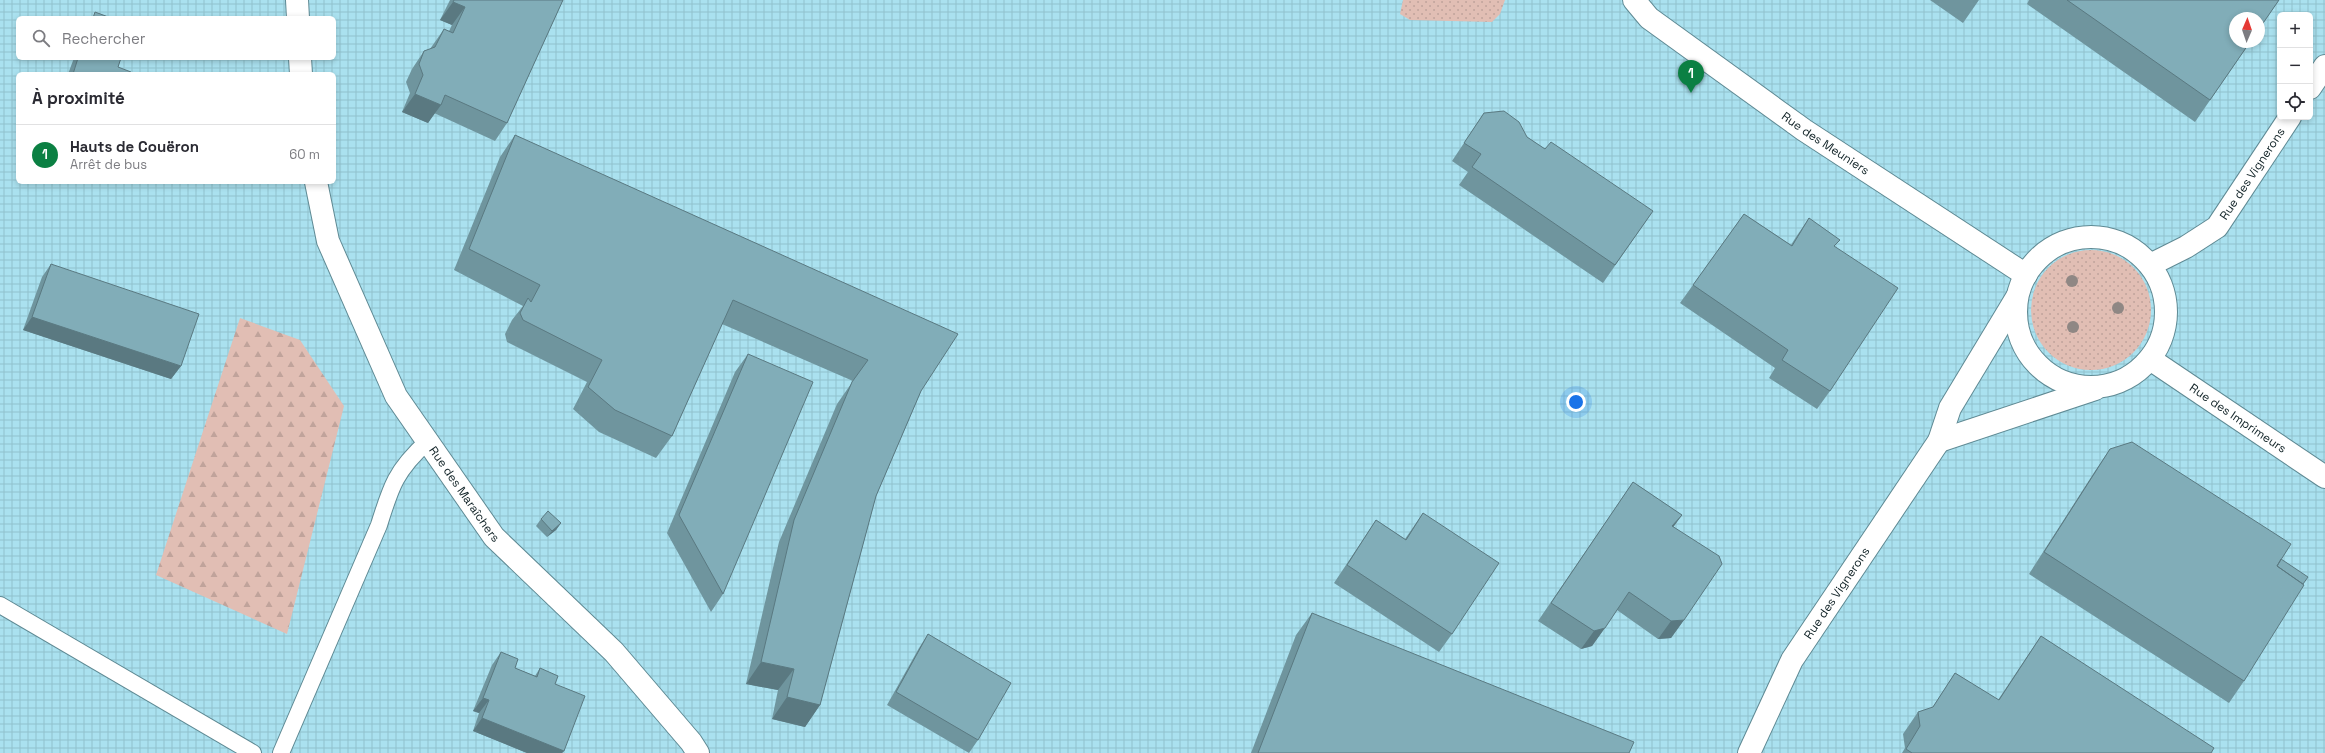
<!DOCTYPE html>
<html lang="fr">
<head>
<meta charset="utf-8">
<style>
	body { margin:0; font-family:"Space Grotesk",sans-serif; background:#f2f2f3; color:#2b2b33 }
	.controls { position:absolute; right:12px; top:12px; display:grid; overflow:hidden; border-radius:6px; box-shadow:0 2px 6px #0003 }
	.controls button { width:36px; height:36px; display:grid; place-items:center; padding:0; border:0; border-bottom:1px solid #e1e1e2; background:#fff; color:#2b2b33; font:20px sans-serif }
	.compass { position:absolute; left:2229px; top:12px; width:36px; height:36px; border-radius:50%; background:#fff; box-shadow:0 2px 6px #0003; rotate:2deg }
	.you { position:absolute; left:1576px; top:402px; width:14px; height:14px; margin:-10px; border:3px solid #fff; border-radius:50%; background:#1a73e8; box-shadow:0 0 0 6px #1a73e833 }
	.badge { display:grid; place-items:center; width:26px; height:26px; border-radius:50%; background:#0b8043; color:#fff; font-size:13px; font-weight:700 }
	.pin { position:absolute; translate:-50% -33px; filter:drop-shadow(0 1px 2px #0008) }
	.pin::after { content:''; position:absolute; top:21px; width:14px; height:12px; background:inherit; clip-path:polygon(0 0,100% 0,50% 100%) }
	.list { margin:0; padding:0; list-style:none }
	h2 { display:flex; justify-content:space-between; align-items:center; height:52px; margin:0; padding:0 16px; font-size:17px }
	h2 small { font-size:13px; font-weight:400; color:#7c7c81 }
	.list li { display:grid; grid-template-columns:26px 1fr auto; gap:12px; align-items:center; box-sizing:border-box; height:60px; padding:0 16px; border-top:1px solid #e1e1e2 }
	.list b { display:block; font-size:15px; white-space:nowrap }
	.list p { margin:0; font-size:13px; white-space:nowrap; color:#7c7c81 }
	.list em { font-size:13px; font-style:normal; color:#7c7c81 }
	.icon { flex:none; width:22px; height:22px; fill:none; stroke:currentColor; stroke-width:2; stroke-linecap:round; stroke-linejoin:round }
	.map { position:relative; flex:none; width:2325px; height:753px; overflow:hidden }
	.search { position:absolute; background:#fff; box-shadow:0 2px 6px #0003; left:16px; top:16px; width:320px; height:44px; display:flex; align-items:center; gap:10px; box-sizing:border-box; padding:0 14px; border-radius:6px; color:#7c7c81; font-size:15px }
	.panel { position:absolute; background:#fff; box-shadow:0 2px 6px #0003; left:16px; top:72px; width:320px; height:112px; border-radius:6px }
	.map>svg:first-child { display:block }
	.industrial { fill:url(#industrial-grid); fill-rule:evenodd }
	.grass { fill:url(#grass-dots) }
	.forest { fill:url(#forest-firs) }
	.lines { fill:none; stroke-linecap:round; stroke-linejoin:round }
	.service-casing { stroke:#5f8a94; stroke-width:18 }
	.minor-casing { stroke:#5f8a94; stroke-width:24 }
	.tertiary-casing { stroke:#5f8a94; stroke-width:24 }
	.service { stroke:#fff; stroke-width:16 }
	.minor { stroke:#fff; stroke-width:22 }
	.tertiary { stroke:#fff; stroke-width:22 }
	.tree { fill:#8f8784 }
	.wall { fill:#6f959e }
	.shaded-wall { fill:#5a7981 }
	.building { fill:#81adb8; stroke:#5a7981 }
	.labels { text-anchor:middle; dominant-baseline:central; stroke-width:3.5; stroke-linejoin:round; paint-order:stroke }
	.street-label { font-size:12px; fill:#0f2125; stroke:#dbf6fd }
</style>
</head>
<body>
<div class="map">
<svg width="2325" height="753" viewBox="0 0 2325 753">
	<defs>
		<pattern id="industrial-grid" width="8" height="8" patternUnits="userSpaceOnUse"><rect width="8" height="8" fill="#aae1ef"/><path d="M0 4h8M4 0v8" fill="none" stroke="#91c1cd"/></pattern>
		<pattern id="grass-dots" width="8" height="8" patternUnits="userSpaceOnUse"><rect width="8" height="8" fill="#e1beb4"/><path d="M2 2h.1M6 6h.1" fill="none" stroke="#c0a39b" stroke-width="1.8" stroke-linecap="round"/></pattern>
		<pattern id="forest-firs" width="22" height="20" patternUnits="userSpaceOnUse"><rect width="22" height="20" fill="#e1beb4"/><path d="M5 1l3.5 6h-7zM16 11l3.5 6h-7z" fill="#c0a39b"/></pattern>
	</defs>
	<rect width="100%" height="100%" fill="#bfedf8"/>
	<!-- industrial -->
	<path class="industrial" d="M 0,0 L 2325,0 L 2325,753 L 0,753 ZM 2280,15 L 2310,15 L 2310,117 L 2280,117 ZM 18,18 L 334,18 L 334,58 L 18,58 ZM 2235,18 L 2259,18 L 2259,42 L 2235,42 ZM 18,74 L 334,74 L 334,182 L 18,182 Z"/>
	<!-- grass -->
	<path class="grass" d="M 1403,0 L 1505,0 L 1500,14 L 1492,22 L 1410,20 L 1400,14 Z
		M2031 310a60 60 0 1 1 120 0a60 60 0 1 1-120 0Z"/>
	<!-- forest -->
	<path class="forest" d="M 240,318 L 300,340 L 344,406 L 287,634 L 156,575 Z"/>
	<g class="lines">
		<!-- service casing -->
		<g class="service-casing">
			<path id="service" d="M 0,605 L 253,753
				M 281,753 L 379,525 C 391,486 396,470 428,441"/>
		</g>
		<!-- minor casing -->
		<g class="minor-casing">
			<g id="minor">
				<path id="s1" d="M 1634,0 L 1649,18 L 1804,130 L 2026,275"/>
				<path d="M 2310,88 L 2325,66"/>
				<circle cx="2091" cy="312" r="75"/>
				<path id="s2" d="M 2150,265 L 2186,247 L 2217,227 L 2290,117"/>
				<path id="s3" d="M 2150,359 L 2325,477"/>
				<path d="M 1939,441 L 2095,389"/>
				<path id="s4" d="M 1749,753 L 1792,660 L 1939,441 L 1950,408 L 2017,297"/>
			</g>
		</g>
		<!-- tertiary casing -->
		<g class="tertiary-casing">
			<g id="tertiary">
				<path d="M 297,0 L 298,18"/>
				<path d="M 300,58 L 301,74"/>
				<path id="s5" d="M 316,182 L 328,241 L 396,396 L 494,537 L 614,652 L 691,742 L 698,753"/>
			</g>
		</g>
		<!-- service -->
		<use href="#service" class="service"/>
		<!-- minor -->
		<use href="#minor" class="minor"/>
		<!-- tertiary -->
		<use href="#tertiary" class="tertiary"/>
	</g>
	<!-- trees -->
	<g class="tree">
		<circle cx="2072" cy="281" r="6"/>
		<circle cx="2118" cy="308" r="6"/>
		<circle cx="2073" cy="327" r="6"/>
	</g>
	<!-- wall -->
	<path class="wall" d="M 450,0 L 563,0 L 507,123 L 495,141 L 434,113 L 428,123 L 402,112 L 410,93 L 406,82 L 412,69 L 424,51 L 430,49 L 444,29 L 449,31 L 452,25 L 440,20 Z
		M 1930,0 L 1979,0 L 1963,23 Z
		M 2029,0 L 2279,0 L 2195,122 L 2027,4 Z
		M 74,58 L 121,58 L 118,67 L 130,74 L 68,74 Z
		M 1484,113 L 1527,137 L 1545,149 L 1653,211 L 1603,283 L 1459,185 L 1468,172 L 1452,161 Z
		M 515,135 L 921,391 L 876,496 L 820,705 L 805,727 L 772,719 L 778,690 L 746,684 L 779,542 L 837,404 L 853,381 L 722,324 L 672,436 L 656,458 L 599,432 L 573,409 L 587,382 L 507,342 L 505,334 L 512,320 L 523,306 L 454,270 L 500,157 Z
		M 1744,214 L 1791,245 L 1796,237 L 1809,218 L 1835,247 L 1830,391 L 1817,409 L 1769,378 L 1775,368 L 1680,303 Z
		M 51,264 L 181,366 L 171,379 L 23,330 L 42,277 Z
		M 748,354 L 723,594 L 711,612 L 667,533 L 735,372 Z
		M 2110,449 L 2281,559 L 2244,681 L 2229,703 L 2029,574 L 2095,471 Z
		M 1633,482 L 1682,515 L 1673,527 L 1684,620 L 1671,638 L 1658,639 L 1617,610 L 1592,646 L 1581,649 L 1538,621 Z
		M 1423,513 L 1452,634 L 1439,652 L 1334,583 L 1376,520 L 1405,539 Z
		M 541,519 L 561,523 L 556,530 L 547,537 L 536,526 Z
		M 1312,613 L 1629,753 L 1251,753 L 1296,635 Z
		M 928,634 L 978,740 L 969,753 L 887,705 L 919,648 Z
		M 2041,636 L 2211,753 L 1902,753 L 1905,748 L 1903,734 L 1918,712 L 1932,708 L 1955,673 L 1998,700 L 2026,658 Z
		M 501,652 L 515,668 L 535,676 L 540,668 L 555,684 L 564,751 L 562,753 L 527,753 L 473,731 L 479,713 L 473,711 L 492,665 Z"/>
	<!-- shaded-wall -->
	<path class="shaded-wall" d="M 453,2 L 465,7 L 452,25 L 440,20 Z
		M 415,94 L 441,105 L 428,123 L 402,112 Z
		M 32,317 L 181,366 L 171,379 L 23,330 Z
		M 1682,515 L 1669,533 L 1672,526 Z
		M 561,523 L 556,530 L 547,537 L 552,531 Z
		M 1684,620 L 1671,638 L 1658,639 L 1671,621 Z
		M 1605,628 L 1592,646 L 1581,649 L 1594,631 Z
		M 761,662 L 794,669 L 778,690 L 746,684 Z
		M 787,697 L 820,705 L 805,727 L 772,719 Z
		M 483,698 L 489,700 L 479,713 L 473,711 Z
		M 482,718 L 564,751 L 562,753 L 527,753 L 473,731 Z"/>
	<!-- building -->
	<path class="building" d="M 454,0 L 563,0 L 507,123 L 445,95 L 441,105 L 415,94 L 423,75 L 419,64 L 424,51 L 435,47 L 444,29 L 453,33 L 465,7 L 453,2 Z
		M 2067,0 L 2279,0 L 2259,29 L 2259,18 L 2235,18 L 2235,42 L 2250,42 L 2210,100 Z
		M 95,12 L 111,18 L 93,18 Z
		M 78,58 L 121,58 L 118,67 L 131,72 L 130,74 L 73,74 Z
		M 1504,111 L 1519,122 L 1527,137 L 1545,149 L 1551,142 L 1653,211 L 1615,265 L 1472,167 L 1481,154 L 1464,143 L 1484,113 Z
		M 515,135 L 958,334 L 921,391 L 876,496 L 820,705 L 787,697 L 794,669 L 761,662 L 794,520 L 852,382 L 868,360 L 733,300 L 672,436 L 615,410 L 588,387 L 602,360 L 523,320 L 520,313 L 528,298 L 531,302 L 540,285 L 469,249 Z
		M 1744,214 L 1792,246 L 1809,218 L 1840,240 L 1834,246 L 1898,288 L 1830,391 L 1782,360 L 1788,350 L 1693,285 Z
		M 51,264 L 199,314 L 181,366 L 32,317 Z
		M 748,354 L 813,382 L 723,594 L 679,515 Z
		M 2132,442 L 2291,544 L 2277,566 L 2304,585 L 2244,681 L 2044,552 L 2110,449 Z
		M 1633,482 L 1682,515 L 1672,526 L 1719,556 L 1722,564 L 1684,620 L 1671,621 L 1629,592 L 1605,628 L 1594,631 L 1551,603 Z
		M 548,511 L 561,523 L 552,531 L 541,519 Z
		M 1423,513 L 1499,563 L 1452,634 L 1347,565 L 1376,520 L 1406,540 Z
		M 2281,559 L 2308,577 L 2303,584 L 2277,566 Z
		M 1312,613 L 1634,742 L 1629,753 L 1258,753 Z
		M 928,634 L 1011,683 L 978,740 L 896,692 Z
		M 2041,636 L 2214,748 L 2211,753 L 1912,753 L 1906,749 L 1920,726 L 1918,712 L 1933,707 L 1955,673 L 1999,700 Z
		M 501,652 L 518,659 L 515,668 L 537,677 L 540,668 L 558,676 L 555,684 L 585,696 L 564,751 L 482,718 L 489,700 L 483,698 Z"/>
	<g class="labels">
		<!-- street labels -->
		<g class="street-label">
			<text stroke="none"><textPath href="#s1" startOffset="240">Rue des Meuniers</textPath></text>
			<text stroke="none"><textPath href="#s2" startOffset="141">Rue des Vignerons</textPath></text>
			<text stroke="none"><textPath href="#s3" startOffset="106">Rue des Imprimeurs</textPath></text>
			<text stroke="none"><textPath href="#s5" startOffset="349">Rue des Maraîchers</textPath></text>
			<text stroke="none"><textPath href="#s4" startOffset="183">Rue des Vignerons</textPath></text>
		</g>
	</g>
</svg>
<div class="controls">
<button>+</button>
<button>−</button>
<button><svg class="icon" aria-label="locate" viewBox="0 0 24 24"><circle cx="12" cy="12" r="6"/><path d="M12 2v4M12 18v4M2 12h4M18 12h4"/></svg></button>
</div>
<svg class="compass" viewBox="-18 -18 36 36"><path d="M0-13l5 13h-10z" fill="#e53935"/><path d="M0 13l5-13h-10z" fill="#7c7c81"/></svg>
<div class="you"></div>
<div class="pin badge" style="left:1691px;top:93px">1</div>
<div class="search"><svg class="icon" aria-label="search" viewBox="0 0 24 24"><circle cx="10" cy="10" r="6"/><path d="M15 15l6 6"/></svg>Rechercher</div>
<section class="panel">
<h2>À proximité<small></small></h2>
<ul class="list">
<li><span class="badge">1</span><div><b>Hauts de Couëron</b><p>Arrêt de bus</p></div><em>60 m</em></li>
</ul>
</section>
</div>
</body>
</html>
